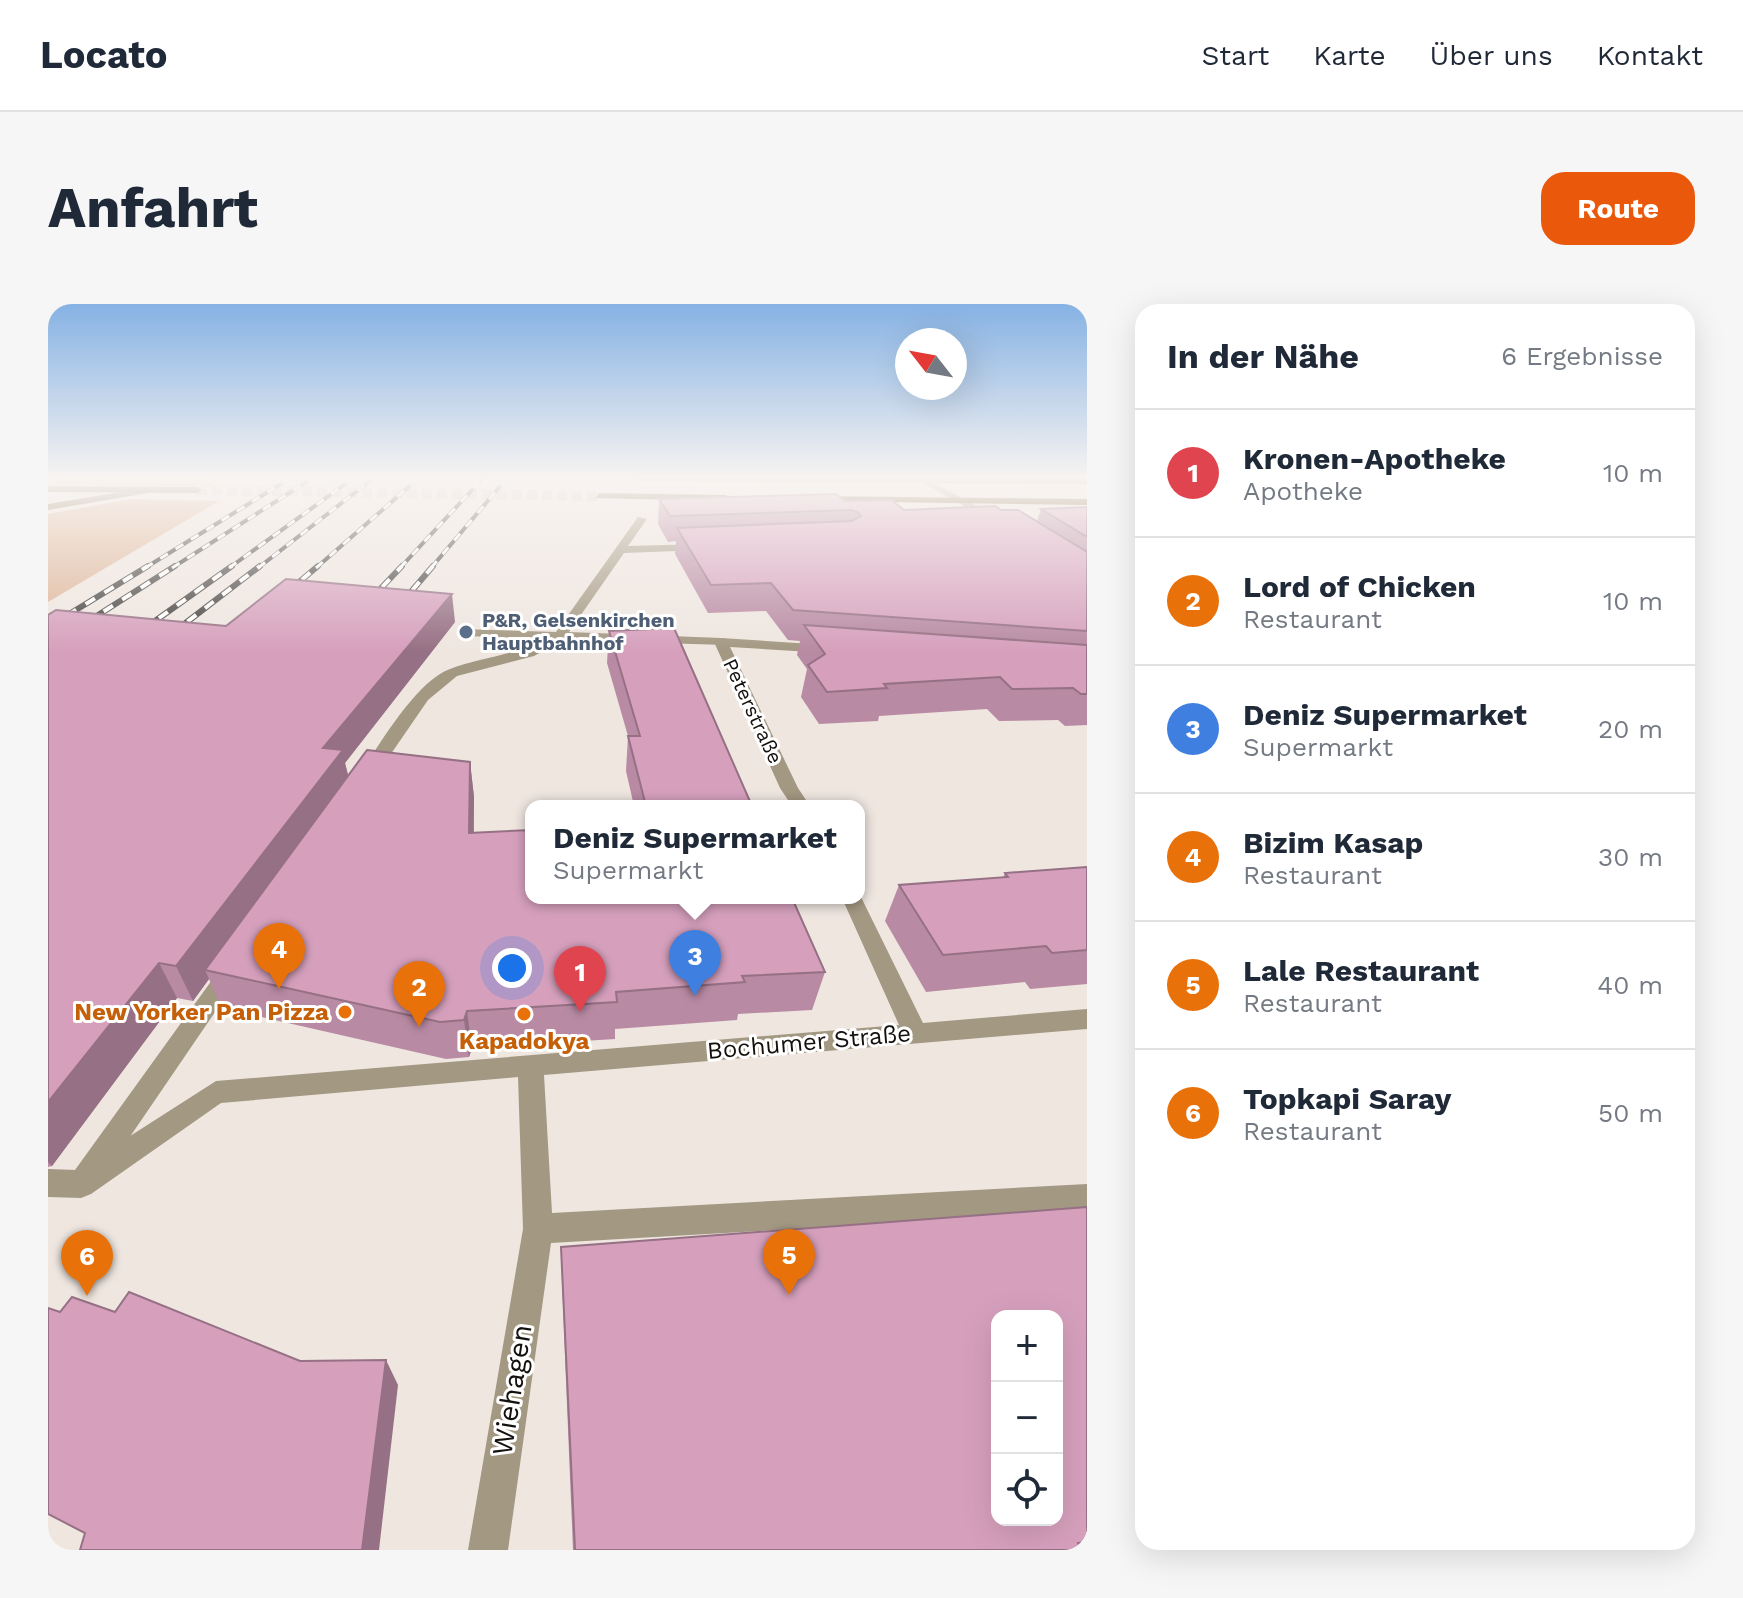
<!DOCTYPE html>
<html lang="de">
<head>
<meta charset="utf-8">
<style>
	body { margin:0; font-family:"Work Sans",sans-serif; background:#f6f6f7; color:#1f2937 }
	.controls { position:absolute; right:24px; bottom:24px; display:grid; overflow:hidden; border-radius:16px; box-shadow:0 8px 32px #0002 }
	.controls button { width:72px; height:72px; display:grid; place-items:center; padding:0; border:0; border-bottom:2px solid #e0e1e3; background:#fff; color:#1f2937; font:40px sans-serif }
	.compass { position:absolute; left:847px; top:24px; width:72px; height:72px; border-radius:50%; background:#fff; box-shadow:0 8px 32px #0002; rotate:301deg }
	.you { position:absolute; left:464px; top:664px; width:28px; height:28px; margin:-20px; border:6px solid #fff; border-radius:50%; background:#1a73e8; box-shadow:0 0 0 12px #1a73e833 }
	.badge { display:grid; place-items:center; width:52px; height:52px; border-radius:50%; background:#ea580c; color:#fff; font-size:26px; font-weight:700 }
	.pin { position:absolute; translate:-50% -66px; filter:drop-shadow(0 2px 4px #0008) }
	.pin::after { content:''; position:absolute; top:42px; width:28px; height:24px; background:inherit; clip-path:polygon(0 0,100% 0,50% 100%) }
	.popup { position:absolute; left:477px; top:496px; width:340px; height:104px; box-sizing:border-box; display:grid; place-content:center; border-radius:16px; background:#fff; filter:drop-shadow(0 2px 6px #0005); font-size:26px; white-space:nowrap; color:#747a83 }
	.popup b { font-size:30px; color:#1f2937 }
	.popup::after { content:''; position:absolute; left:50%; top:100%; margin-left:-16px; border:16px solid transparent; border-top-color:#fff }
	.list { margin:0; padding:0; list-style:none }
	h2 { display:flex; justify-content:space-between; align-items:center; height:104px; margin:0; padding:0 32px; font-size:34px }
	h2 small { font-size:26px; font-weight:400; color:#747a83 }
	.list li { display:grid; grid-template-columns:52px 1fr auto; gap:24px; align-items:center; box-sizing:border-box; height:128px; padding:0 32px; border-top:2px solid #e0e1e3 }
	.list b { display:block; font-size:30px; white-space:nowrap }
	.list p { margin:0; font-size:26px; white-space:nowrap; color:#747a83 }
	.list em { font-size:26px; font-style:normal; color:#747a83 }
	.icon { flex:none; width:44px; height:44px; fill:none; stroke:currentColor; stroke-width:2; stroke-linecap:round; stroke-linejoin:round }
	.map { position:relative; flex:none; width:1039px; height:1246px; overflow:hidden; border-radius:24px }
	header { display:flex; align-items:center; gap:48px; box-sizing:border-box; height:112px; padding:0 40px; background:#fff; border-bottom:2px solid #e0e1e3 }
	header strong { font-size:38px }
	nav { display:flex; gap:44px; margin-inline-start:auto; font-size:28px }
	.intro { display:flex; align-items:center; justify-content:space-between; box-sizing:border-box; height:192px; padding:0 48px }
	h1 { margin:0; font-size:56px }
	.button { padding:20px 36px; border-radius:24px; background:#ea580c; color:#fff; font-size:28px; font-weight:700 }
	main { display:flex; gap:48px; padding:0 48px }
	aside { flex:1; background:#fff; border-radius:24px; box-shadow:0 8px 32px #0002 }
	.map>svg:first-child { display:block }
	.green { fill:#ddb497 }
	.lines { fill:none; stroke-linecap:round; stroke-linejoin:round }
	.primary-tunnel { stroke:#cec6c0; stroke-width:10; stroke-dasharray:10 5; stroke-linecap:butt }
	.service { fill:#a39882; fill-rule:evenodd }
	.pedestrian { fill:#a39882; fill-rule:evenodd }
	.minor { fill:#a39882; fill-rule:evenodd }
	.secondary { fill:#817252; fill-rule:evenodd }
	.primary { fill:#69572e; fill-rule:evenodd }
	.rail-far1-casing { stroke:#44403d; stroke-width:4 }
	.rail-casing { stroke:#44403d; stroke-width:6 }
	.rail-far1 { stroke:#fff; stroke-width:3; stroke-dasharray:9; stroke-linecap:butt }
	.rail { stroke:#fff; stroke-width:4; stroke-dasharray:11; stroke-linecap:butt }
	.wall { fill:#b88aa3 }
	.shaded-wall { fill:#967084 }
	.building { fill:#d6a0bd; stroke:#967084; stroke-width:2; fill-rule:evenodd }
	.service-dot { fill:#5c6f8a; stroke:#fff; stroke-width:3 }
	.food-dot { fill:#e8710a; stroke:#fff; stroke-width:3 }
	.labels { text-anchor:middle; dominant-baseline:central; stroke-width:6; stroke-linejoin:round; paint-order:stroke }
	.far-service-label { font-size:20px; font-weight:bold; fill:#4e5e75; stroke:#fff; text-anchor:start }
	.far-street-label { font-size:20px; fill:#13100e; stroke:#fff }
	.food-label { font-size:24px; font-weight:bold; fill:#c56008; stroke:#fff; text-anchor:end }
	.street-label { font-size:24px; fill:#13100e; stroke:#fff }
	.near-street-label { font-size:28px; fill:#13100e; stroke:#fff }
</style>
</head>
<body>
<header>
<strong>Locato</strong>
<nav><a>Start</a><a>Karte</a><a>Über uns</a><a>Kontakt</a></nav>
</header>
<div class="intro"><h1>Anfahrt</h1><a class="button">Route</a></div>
<main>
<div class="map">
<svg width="1039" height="1246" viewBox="0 0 1039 1246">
	<rect width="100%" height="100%" fill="#efe6e0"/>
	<!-- green -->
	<path class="green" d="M 7,174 L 175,174 L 160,183 L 4,180 Z
		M 83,195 L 171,197 L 0,298 L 0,210 Z"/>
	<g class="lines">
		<!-- primary-tunnel -->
		<path class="primary-tunnel" d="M 545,173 L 590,174
			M 149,186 L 551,192"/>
		<!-- service -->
		<path class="service" d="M 590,213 L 599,215 L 580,242 L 655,240 L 661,243 L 655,246 L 576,249 L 521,328 L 673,334 L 678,335 L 678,341 L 515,336 L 486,352 L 409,372 L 380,396 L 325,476 L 313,476 L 310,472 C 331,442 367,378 402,365 C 433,353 466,352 495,335 L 418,332 L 413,331 L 413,325 L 508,328 Z
			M 185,656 L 193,658 L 197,664 L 193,670 L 47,884 L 37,888 L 27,884 L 22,875 L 27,866 L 177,658 Z"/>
		<!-- pedestrian -->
		<path class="pedestrian" d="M 811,589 L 875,719 L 1039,705 L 1039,725 L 496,771 L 504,909 L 1039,880 L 1039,908 L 503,939 L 460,1246 L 420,1246 L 475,925 L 470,773 L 173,799 L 43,890 L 33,894 L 0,893 L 0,865 L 29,866 L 168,777 L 851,721 L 794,594 L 811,594 Z"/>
		<!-- minor -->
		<path class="minor" d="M 864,173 L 875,173 L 956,217 L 947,219 Z
			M 673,334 L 779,341 L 786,345 L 779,349 L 682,343 L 750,484 L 762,502 L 744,502 L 732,484 L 666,338 Z"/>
		<!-- secondary -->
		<path class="secondary" d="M 103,183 L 106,188 L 0,206 L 0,200 Z"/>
		<!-- primary -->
		<path class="primary" d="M 586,173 L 1039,174 L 1039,180 L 590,177 Z
			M 0,182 L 149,183 L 154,186 L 149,189 L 0,188 Z
			M 551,189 L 678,191 L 683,194 L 678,197 L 548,194 Z
			M 764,192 L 1039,195 L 1039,201 L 761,197 Z"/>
		<!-- rail-far1 casing -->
		<g class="rail-far1-casing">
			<path id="rail-far1" d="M 97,264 L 244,173
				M 124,264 L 266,173
				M 181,264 L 307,173
				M 210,264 L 327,173
				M 268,264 L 372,173
				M 352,264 L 436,173
				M 383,264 L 460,173"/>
		</g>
		<!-- rail casing -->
		<g class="rail-casing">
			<path id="rail" d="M 237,290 L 270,262
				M 319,299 L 354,262
				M 350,303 L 385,262
				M 0,323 L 100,262
				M 93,327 L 184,262
				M 122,331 L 212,262
				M 0,343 L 127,262"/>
		</g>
		<!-- rail-far1 -->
		<use href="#rail-far1" class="rail-far1"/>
		<!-- rail -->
		<use href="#rail" class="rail"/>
	</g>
	<!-- wall -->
	<path class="wall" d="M 611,195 L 797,197 L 856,206 L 953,206 L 989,217 L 993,205 L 1039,203 L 1039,421 L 1017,422 L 1010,416 L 951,417 L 939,405 L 831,412 L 830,417 L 771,420 L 753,393 L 759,365 L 749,351 L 752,337 L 740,336 L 718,307 L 660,309 L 627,250 L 628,237 L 620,238 L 610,220 Z
		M 0,311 L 178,322 L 407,318 L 297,459 L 300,471 L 422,458 L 426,493 L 426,529 L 777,668 L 764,706 L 690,710 L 689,716 L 567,725 L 567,735 L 424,744 L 421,753 L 398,755 L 174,704 L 161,675 L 145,697 L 129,694 L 4,862 L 0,863 Z
		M 561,327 L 704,502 L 586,502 L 578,467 L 580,432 L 559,359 Z
		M 1039,563 L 1039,680 L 982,685 L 977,678 L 878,688 L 837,617 L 851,581 L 955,574 L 957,569 Z
		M 1039,903 L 1039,1246 L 525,1246 L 514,979 L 513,943 Z"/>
	<!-- shaded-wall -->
	<path class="shaded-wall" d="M 404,290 L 407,318 L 297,459 L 302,479 L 157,666 L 161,675 L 145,697 L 128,662 L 275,444 Z
		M 422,458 L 426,493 L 425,566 L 421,529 Z
		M 111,659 L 129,694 L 4,862 L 0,858 L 0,798 Z
		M 419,707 L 424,744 L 421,753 L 416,716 Z
		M 338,1056 L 350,1081 L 331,1246 L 314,1246 Z"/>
	<!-- building -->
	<path class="building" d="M 788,190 L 797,197 L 843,196 L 856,206 L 947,202 L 953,206 L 970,206 L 1039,248 L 1039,327 L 745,306 L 723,279 L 663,281 L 629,224 L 804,217 L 813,212 L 811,209 L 804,206 L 622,212 L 611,195 Z
		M 1039,203 L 1039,233 L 993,205 Z
		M 238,275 L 404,290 L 275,444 L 295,446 L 128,662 L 111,659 L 0,798 L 0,311 L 8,306 L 178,322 Z
		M 756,321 L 1039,341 L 1039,390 L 1033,390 L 1025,384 L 964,385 L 952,373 L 836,380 L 839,384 L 779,388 L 760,361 L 777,350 Z
		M 626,324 L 704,502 L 598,502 L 580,432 L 592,432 L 561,327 Z
		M 319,446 L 422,458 L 421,529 L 483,526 L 483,594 L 744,594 L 777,668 L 694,672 L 697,678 L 568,688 L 569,698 L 419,707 L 416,716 L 392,718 L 157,666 Z
		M 1039,563 L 1039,646 L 1004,649 L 998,642 L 895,651 L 851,581 L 960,573 L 957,569 Z
		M 1039,903 L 1039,1238 L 1030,1239 L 1033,1246 L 527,1246 L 513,943 ZM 949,1012 L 1009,1012 L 1009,1216 L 949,1216 Z
		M 81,988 L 252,1057 L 338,1056 L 314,1246 L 32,1246 L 37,1229 L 0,1210 L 0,1004 L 12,1008 L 24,993 L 67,1008 Z"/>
	<!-- sky -->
	<linearGradient id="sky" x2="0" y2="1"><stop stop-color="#86b2e4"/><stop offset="0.5" stop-color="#f8f4f1"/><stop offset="1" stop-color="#f8f4f1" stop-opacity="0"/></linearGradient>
	<rect width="1039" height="348" fill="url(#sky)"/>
	<!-- markers -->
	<circle class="service-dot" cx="418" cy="328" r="8"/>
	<g class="food-dot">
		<circle cx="297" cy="708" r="8"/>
		<circle cx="476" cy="710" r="8"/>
	</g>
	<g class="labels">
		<!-- far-service labels -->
		<g class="far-service-label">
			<text x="434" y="316">P&amp;R, Gelsenkirchen<tspan x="434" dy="23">Hauptbahnhof</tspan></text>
		</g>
		<!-- far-street labels -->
		<g class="far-street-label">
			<text transform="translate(705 407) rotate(65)">Peterstraße</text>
		</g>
		<!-- food labels -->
		<g class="food-label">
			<text x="281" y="708">New Yorker Pan Pizza</text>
			<text x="476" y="737" text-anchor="middle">Kapadokya</text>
		</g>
		<!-- street labels -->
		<g class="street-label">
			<text transform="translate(761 738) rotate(-5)">Bochumer Straße</text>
		</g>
		<!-- near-street labels -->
		<g class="near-street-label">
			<text transform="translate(464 1086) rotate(-81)">Wiehagen</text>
		</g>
	</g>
</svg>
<div class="controls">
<button>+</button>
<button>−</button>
<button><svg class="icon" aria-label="locate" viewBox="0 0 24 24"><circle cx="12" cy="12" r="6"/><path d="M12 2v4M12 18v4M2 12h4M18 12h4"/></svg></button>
</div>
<svg class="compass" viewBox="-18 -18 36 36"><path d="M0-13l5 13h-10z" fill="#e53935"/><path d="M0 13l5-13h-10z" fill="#747a83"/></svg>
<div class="you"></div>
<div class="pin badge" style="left:532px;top:708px;background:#e0444e">1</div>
<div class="pin badge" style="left:371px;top:723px;background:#e8710a">2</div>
<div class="pin badge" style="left:647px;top:692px;background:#3f7fe0">3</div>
<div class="popup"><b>Deniz Supermarket</b>Supermarkt</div>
<div class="pin badge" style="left:231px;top:685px;background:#e8710a">4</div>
<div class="pin badge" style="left:741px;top:991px;background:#e8710a">5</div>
<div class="pin badge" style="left:39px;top:992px;background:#e8710a">6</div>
</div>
<aside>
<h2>In der Nähe<small>6 Ergebnisse</small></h2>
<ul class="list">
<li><span class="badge" style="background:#e0444e">1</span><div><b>Kronen-Apotheke</b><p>Apotheke</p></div><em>10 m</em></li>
<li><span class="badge" style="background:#e8710a">2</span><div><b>Lord of Chicken</b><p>Restaurant</p></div><em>10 m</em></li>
<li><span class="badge" style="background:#3f7fe0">3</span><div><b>Deniz Supermarket</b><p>Supermarkt</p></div><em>20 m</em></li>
<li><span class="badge" style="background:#e8710a">4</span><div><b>Bizim Kasap</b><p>Restaurant</p></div><em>30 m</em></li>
<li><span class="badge" style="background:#e8710a">5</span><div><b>Lale Restaurant</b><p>Restaurant</p></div><em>40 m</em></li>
<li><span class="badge" style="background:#e8710a">6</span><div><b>Topkapi Saray</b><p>Restaurant</p></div><em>50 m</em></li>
</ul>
</aside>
</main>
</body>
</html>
